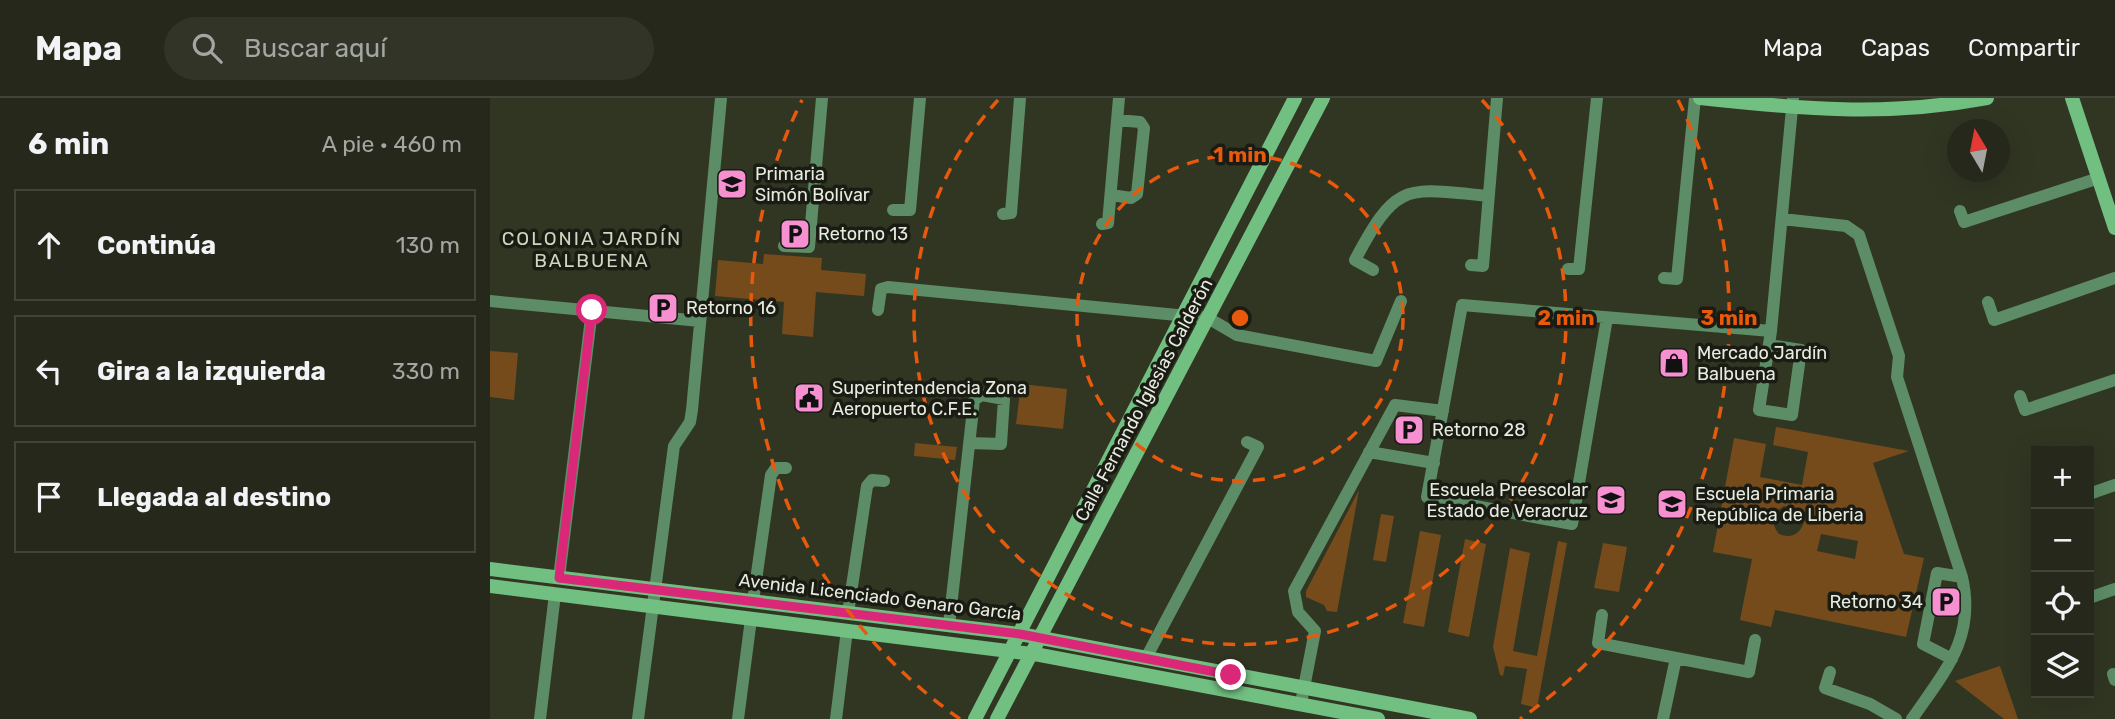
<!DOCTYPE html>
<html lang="es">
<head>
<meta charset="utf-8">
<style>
	body { margin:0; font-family:Rubik,sans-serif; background:#313427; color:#f1f3f6 }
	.controls { position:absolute; right:21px; bottom:21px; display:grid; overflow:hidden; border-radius:0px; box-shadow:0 7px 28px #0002 }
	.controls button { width:63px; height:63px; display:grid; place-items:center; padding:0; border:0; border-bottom:2px solid #424439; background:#25281a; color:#f1f3f6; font:35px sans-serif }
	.compass { position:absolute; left:1457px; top:21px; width:63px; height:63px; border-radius:50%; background:#25281a; box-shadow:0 7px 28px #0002; rotate:350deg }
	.stop { position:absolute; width:21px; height:21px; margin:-16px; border:5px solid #db2777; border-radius:50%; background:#fff }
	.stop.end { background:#db2777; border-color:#fff; box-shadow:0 2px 7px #0008 }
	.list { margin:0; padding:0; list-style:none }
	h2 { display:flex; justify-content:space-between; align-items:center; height:91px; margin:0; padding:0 28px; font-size:30px }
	h2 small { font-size:23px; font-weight:400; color:#a3a6a2 }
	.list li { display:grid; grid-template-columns:46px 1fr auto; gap:21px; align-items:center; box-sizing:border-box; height:112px; margin:0 14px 14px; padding:0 14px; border:2px solid #424439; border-radius:0px }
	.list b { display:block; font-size:26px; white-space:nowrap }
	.list em { font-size:23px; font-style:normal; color:#a3a6a2 }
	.icon { flex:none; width:38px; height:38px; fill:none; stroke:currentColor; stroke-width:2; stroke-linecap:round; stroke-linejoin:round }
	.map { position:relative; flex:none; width:1625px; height:621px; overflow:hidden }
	header { display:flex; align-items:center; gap:42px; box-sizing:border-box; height:98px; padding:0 35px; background:#25281a; border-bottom:2px solid #424439 }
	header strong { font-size:33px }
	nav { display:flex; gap:38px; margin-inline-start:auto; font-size:24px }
	.search { width:490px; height:63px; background:#313427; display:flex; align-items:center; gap:18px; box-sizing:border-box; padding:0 24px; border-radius:38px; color:#a3a6a2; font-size:26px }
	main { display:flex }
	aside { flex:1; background:#25281a }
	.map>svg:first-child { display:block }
	.green { fill:#754b1c; fill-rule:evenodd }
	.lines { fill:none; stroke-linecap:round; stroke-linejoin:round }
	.street { stroke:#5d8d66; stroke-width:12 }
	.secondary { stroke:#71bf81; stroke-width:14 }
	.route { stroke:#db2777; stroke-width:9 }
	.ring { fill:none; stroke:#e8590c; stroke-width:3.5; stroke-dasharray:12 9 }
	.labels { text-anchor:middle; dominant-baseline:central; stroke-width:7; stroke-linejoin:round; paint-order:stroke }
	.poi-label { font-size:18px; fill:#e8ece0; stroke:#1a1c14; text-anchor:start }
	.street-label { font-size:18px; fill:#e8ece0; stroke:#1a1c14 }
	.neighbourhood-label { font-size:19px; letter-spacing:2px; fill:#ced6be; stroke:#1a1c14 }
	.centre { fill:#e8590c; stroke:#1a1c14; stroke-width:3.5 }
	.ring-label { font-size:21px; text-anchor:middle; font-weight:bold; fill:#e8590c; stroke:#1a1c14; stroke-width:7; stroke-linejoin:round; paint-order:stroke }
</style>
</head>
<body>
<header>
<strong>Mapa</strong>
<div class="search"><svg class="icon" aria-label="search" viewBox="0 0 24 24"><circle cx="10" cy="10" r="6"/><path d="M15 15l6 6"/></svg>Buscar aquí</div>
<nav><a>Mapa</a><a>Capas</a><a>Compartir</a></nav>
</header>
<main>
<aside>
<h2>6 min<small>A pie · 460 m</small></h2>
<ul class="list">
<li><svg class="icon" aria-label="ahead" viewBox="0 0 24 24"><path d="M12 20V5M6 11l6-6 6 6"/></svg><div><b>Continúa</b></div><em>130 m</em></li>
<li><svg class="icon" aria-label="left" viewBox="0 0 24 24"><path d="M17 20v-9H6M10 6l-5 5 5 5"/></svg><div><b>Gira a la izquierda</b></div><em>330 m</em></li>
<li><svg class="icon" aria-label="arrive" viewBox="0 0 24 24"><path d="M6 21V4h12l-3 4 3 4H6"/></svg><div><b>Llegada al destino</b></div></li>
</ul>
</aside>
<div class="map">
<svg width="1625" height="621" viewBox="0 0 1625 621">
	<rect width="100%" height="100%" fill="#313623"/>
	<!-- green -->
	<path class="green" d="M 274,156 L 332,160 L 331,172 L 376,176 L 374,198 L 326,194 L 323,239 L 292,236 L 294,204 L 225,198 L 228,162 L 273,166 Z
		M 0,253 L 28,255 L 24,302 L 0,299 Z
		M 531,286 L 577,291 L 573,331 L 526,326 Z
		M 1286,329 L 1419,353 L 1383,365 L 1414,456 L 1434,460 L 1416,539 L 1285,512 L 1281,529 L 1250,522 L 1262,461 L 1223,454 L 1244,340 L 1276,346 L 1270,379 L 1312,387 L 1318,354 L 1283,347 ZM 1294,408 L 1307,411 L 1314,423 C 1311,436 1301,441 1289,436 C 1280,425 1282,415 1294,408 ZM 1331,436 L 1368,443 L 1365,461 L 1327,453 Z
		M 425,345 L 467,349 L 465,362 L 424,358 Z
		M 869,392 L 847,514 L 837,513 L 834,507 L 816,499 L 816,493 Z
		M 891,416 L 904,418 L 896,464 L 883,462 Z
		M 930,433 L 951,437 L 934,529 L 913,525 Z
		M 975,441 L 996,446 L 979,539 L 958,534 Z
		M 1068,443 L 1077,445 L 1047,610 L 1031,606 L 1037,571 L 1015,568 L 1013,578 L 1010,577 L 1003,549 L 1020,450 L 1040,455 L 1023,553 L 1047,558 Z
		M 1113,445 L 1137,449 L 1129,494 L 1104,490 Z
		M 1510,568 L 1528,621 L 1514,621 L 1465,583 Z"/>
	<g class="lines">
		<!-- street -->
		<path class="street" d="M 621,97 L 641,100 L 647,96 L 654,30 L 650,24 L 627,22
			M 403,112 L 420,112 L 430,0
			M 1470,113 L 1474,124 L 1609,80
			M 513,116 L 521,115 L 530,0
			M 1292,121 L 1356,128 L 1369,137 L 1409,258 L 1407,279 L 1472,479 C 1486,540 1455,573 1422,621
			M 612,126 L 618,125 L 629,0
			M 294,148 L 319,149 L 332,0
			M 981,167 L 993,168 L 1007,0
			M 1078,171 L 1089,171 L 1107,0
			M 883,172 L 865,162 C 907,83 914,90 999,98
			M 1174,180 L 1187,181 L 1205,0
			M 0,203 L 210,223
			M 1498,204 L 1504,222 L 1625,180
			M 388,212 L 391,191 L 398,189 L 718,220 L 747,237 L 886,263 L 911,203
			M 1117,220 L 1082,426 L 937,399 L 972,207 L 1281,233
			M 1279,247 L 1311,252 L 1302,317 L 1269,312 L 1281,233 L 1303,0
			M 1530,298 L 1535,312 L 1625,282
			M 879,354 L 944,365
			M 1599,396 L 1625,387
			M 69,480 L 102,212
			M 1599,500 L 1625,491
			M 263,503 L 281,377 L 286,370 L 296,370
			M 358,515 L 377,388 L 382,382 L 394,383
			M 1112,517 L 1108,545 L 1259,574 L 1265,542
			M 459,527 L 484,302 L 492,297 L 514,301 L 511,346 L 480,345
			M 656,560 L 768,349 L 757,344
			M 1462,561 L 1433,546 L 1447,475 L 1472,479
			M 1340,574 L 1335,590 L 1380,606 L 1406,621
			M 1623,576 L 1625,582
			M 811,605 L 825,533 L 808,514 L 804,493 L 905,307 L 953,313
			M 50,621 L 65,496
			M 148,621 L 184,348 L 200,324 L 202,312 L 231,0
			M 248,621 L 261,521
			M 346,621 L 357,532
			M 1173,621 L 1186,560"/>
		<!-- secondary -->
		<path class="secondary" d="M 1210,0 C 1311,11 1396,19 1497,0
			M 1582,0 L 1625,130
			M 0,471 L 530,536 L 980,621
			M 0,488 L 550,557 L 888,621
			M 485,621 L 805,0
			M 507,621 L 833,0"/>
	</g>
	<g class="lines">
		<!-- route -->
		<path class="route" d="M 102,212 L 69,480 L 530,536 L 741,577"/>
	</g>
	<!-- distance rings -->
	<g class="ring">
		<circle cx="750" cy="220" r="163"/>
		<path d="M992 2A326 326 0 1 1 508 2"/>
		<path d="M470 621A489 489 0 0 1 312 2M1188 2A489 489 0 0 1 1030 621"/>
	</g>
	<!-- icons -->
	<defs>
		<g id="school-square" transform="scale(1.575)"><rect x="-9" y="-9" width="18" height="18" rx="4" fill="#f690d1" stroke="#1a1c14"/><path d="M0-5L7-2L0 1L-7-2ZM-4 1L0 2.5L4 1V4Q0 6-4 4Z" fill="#111"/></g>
		<g id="parking-square" transform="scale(1.575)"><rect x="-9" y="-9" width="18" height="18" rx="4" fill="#f690d1" stroke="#1a1c14"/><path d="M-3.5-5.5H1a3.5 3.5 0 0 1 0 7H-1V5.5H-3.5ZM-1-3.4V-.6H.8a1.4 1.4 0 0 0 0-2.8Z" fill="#111"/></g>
		<g id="shop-square" transform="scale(1.575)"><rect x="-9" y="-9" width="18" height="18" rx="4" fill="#f690d1" stroke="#1a1c14"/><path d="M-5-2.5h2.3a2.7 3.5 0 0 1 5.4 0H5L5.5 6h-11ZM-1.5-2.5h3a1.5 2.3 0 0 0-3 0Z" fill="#111"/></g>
		<g id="civic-square" transform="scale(1.575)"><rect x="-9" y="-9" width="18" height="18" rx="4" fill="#f690d1" stroke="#1a1c14"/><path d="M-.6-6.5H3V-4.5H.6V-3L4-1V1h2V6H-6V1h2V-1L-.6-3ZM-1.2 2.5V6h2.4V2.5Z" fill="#111"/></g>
	</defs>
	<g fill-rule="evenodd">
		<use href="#school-square" x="242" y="86"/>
		<use href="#parking-square" x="305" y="136"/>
		<use href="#parking-square" x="173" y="210"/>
		<use href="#shop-square" x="1184" y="265"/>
		<use href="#civic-square" x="319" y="300"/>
		<use href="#parking-square" x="919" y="332"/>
		<use href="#school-square" x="1121" y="402"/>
		<use href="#school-square" x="1182" y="406"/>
		<use href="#parking-square" x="1456" y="504"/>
	</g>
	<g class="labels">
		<!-- poi labels -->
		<g class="poi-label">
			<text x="265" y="76">Primaria<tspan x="265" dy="21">Simón Bolívar</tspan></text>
			<text x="328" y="136">Retorno 13</text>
			<text x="196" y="210">Retorno 16</text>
			<text x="1207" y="255">Mercado Jardín<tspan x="1207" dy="21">Balbuena</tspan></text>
			<text x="342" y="290">Superintendencia Zona<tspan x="342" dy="21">Aeropuerto C.F.E.</tspan></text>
			<text x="942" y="332">Retorno 28</text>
			<text x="1098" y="392" text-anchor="end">Escuela Preescolar<tspan x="1098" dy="21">Estado de Veracruz</tspan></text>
			<text x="1205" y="396">Escuela Primaria<tspan x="1205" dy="21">República de Liberia</tspan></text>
			<text x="1433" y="504" text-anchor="end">Retorno 34</text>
		</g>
		<!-- street labels -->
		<g class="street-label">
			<text transform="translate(654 302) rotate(-62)">Calle Fernando Iglesias Calderón</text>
			<text transform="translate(390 499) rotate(7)">Avenida Licenciado Genaro García</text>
		</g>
		<!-- neighbourhood labels -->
		<g class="neighbourhood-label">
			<text x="102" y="140">COLONIA JARDÍN<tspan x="102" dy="22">BALBUENA</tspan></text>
		</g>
	</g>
	<circle cx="750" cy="220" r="10" class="centre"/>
	<g class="ring-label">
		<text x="750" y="64">1 min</text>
		<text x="1076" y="227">2 min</text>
		<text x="1239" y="227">3 min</text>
	</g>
</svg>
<div class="controls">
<button>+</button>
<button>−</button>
<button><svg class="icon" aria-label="locate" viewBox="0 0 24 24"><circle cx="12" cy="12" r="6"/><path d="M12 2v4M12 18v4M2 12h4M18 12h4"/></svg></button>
<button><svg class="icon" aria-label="layers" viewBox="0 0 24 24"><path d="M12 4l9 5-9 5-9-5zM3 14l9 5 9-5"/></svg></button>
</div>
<svg class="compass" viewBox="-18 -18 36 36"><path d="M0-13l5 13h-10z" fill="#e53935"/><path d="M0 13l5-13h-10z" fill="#a3a6a2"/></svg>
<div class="stop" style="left:102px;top:212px"></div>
<div class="stop end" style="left:741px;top:577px"></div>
</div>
</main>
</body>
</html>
